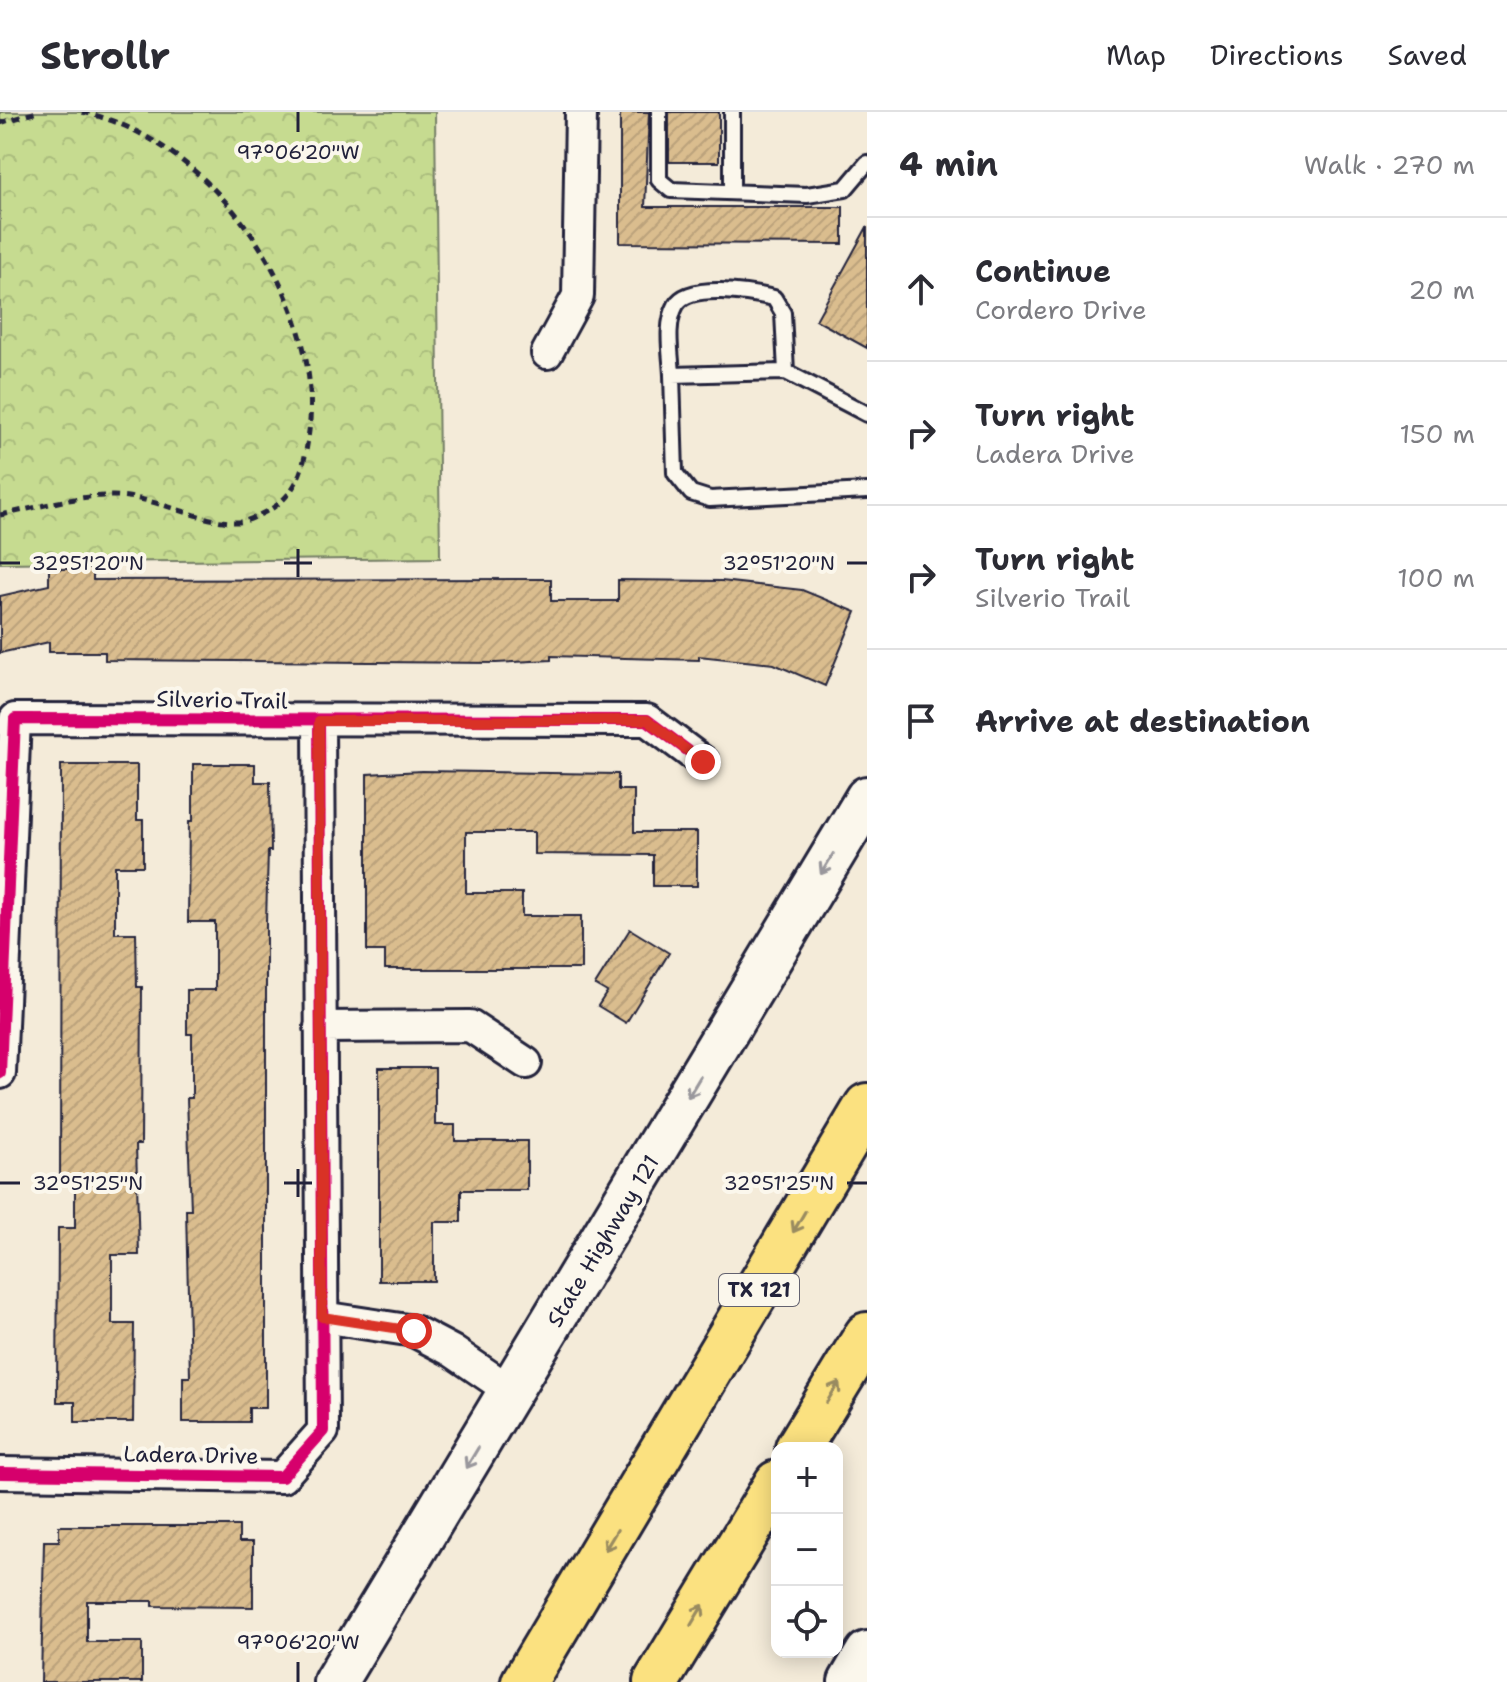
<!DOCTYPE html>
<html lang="en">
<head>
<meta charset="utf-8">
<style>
	body { margin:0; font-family:"Shantell Sans",sans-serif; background:#f2f2f3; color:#2b2b33 }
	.controls { position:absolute; right:24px; bottom:24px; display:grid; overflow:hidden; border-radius:16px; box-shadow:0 4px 20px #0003 }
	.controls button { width:72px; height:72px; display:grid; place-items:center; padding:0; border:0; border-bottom:2px solid #e1e1e2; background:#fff; color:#2b2b33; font:40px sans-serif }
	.stop { position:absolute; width:24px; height:24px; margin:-18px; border:6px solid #d93025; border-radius:50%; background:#fff }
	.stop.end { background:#d93025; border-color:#fff; box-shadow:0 2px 8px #0008 }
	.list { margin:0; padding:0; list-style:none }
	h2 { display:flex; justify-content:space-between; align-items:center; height:104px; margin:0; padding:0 32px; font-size:34px }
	h2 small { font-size:26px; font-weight:400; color:#7c7c81 }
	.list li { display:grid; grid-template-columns:52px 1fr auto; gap:24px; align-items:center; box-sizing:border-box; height:144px; padding:0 32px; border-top:2px solid #e1e1e2 }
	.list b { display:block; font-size:30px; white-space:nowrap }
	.list p { margin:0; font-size:26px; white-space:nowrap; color:#7c7c81 }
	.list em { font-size:26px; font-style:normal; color:#7c7c81 }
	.icon { flex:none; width:44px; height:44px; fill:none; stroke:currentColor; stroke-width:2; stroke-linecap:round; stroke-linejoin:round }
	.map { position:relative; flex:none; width:867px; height:1570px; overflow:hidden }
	header { display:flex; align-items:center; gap:48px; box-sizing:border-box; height:112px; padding:0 40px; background:#fff; border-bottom:2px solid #e1e1e2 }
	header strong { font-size:38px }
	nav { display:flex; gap:44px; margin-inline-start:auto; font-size:28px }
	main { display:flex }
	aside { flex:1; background:#fff }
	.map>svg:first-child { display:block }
	.park { fill:url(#park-crowns); stroke:#747e66; stroke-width:2 }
	.building { fill:url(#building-hatch); stroke:#22223b; stroke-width:2 }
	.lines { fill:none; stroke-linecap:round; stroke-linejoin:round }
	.service-casing { stroke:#22223b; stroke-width:20 }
	.minor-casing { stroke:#22223b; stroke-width:36 }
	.secondary-casing { stroke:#22223b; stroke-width:48 }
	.motorway-casing { stroke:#22223b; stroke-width:50 }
	.path { stroke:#22223b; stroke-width:5; stroke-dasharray:8 6; stroke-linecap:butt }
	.service { stroke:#fbf7ec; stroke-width:14 }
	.minor { stroke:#fbf7ec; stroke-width:30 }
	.secondary { stroke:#fbf7ec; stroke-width:42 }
	.motorway { stroke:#fbe180; stroke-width:44 }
	.cycleway-casing { stroke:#fbf7ec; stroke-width:17 }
	.cycleway { stroke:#d6006c; stroke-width:12 }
	.oneway { stroke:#99979c }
	.oneway2 { stroke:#998b61 }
	.route { stroke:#d93025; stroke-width:10 }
	.ticks { fill:none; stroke:#22223b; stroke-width:3 }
	.labels { text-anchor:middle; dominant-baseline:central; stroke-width:8; stroke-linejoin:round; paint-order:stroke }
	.shield { fill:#fbf7ec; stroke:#636270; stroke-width:2 }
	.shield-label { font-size:20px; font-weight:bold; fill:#22223b }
	.street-label { font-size:22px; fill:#22223b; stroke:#fbf7ec }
	.ticks-label { font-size:20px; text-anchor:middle; fill:#22223b; stroke:#fbf7ec; stroke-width:8; stroke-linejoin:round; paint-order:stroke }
</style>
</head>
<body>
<header>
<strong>Strollr</strong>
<nav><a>Map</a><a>Directions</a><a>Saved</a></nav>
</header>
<main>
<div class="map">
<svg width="867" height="1570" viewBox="0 0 867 1570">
	<defs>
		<pattern id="park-crowns" width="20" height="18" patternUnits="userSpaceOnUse" patternTransform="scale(2)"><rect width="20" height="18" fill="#c6db90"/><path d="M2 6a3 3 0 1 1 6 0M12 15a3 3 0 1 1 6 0" fill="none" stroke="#aabc7d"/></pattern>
		<pattern id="building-hatch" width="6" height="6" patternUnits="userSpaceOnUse" patternTransform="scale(2)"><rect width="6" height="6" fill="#dabd8e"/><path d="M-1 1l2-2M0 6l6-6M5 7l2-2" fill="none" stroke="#bba27b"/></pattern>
	</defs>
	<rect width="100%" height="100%" fill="#f4ebd9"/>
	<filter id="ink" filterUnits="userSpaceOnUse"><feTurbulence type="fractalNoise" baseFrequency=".0125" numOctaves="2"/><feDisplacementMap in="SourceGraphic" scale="16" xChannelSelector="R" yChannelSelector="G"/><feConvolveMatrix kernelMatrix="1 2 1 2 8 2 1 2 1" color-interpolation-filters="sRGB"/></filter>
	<g filter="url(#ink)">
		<!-- park -->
		<path class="park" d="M 0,0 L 435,0 L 440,446 L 0,451 Z"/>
		<!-- building -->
		<path class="building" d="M 620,0 L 649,0 L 645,95 L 843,95 L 843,132 L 620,131 Z
			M 669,0 L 719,0 L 719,50 L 669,50 Z
			M 867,115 L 867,236 L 816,208 Z
			M 49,457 L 93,457 L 93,468 L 551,467 L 551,489 L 618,489 L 618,468 L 721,469 L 802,478 L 856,500 L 825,574 L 774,552 L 699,544 L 699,548 L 551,544 L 551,548 L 496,551 L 105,548 L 105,540 L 49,540 L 49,530 L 0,541 L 0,484 L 49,473 Z
			M 193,652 L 255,652 L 255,670 L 270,670 L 271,739 L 268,739 L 266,810 L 266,1296 L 249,1296 L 249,1310 L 183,1310 L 183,1265 L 190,1265 L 186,1098 L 191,1098 L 187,986 L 192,986 L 192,922 L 187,922 L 187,878 L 215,878 L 215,810 L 188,810 L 189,709 L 193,709 Z
			M 61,653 L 137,653 L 137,708 L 143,708 L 143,754 L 115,754 L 115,821 L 136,821 L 137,875 L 142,875 L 141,1032 L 136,1032 L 139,1143 L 112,1143 L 112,1212 L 134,1212 L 133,1310 L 75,1310 L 75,1290 L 57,1290 L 58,1116 L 75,1116 L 75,1069 L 60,1069 Z
			M 422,659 L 618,662 L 618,678 L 634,678 L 634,720 L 697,720 L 697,774 L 653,774 L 653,743 L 534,742 L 534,720 L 466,720 L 466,781 L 522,781 L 522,804 L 581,804 L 581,857 L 385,857 L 385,839 L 367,839 L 367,662 Z
			M 630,817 L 669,841 L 626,911 L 598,894 L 607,880 L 595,873 Z
			M 379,956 L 435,956 L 435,1013 L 455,1013 L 455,1029 L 527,1029 L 527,1078 L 461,1078 L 461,1110 L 434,1110 L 434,1169 L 379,1169 Z
			M 59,1414 L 239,1414 L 239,1430 L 253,1430 L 253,1495 L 153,1494 L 153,1489 L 87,1489 L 87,1530 L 142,1530 L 142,1570 L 41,1570 L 44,1429 L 59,1429 Z"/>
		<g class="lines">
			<!-- service casing -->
			<g class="service-casing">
				<path id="service" d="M 659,0 L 659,68 L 671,78 L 807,83 L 845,77 L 867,51
					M 732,80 L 732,0
					M 672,263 C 671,241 665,213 676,193 C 689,170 752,181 774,186 L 783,201 L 786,260
					M 867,302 L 786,260 L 672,263 L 675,361 L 691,381 L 710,387 L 867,379"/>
			</g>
			<!-- minor casing -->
			<g class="minor-casing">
				<path id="minor" d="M 547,241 L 578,184 L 581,0
					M 320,915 L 470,914 L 526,951
					M 0,961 L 15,607 L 647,608 L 703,650
					M 322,1205 L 414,1219 L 452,1239 L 512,1280
					M 0,1361 L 282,1365 L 323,1319 L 319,609"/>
			</g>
			<!-- secondary casing -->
			<g class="secondary-casing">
				<path id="secondary" d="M 335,1570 L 867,686
					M 850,1570 L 867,1541"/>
			</g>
			<!-- motorway casing -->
			<g class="motorway-casing">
				<path id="motorway" d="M 798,1336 L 867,1223
					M 524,1570 L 867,994
					M 656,1570 L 777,1371"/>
			</g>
			<!-- path -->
			<path class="path" d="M 0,11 L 37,0
				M 0,403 C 39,396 73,383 113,384 C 155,384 200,411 237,410 C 248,410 261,402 271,397 C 300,379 305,350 309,319 C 325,188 211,26 81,0"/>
			<!-- service -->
			<use href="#service" class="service"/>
			<!-- minor -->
			<use href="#minor" class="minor"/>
			<!-- secondary -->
			<use href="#secondary" class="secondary"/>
			<!-- motorway -->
			<use href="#motorway" class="motorway"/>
			<!-- cycleway casing -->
			<g class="cycleway-casing">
				<path id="cycleway" d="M 0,961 L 15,607 L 647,608 L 703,650
					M 0,1361 L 282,1365 L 323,1319 L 319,609"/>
			</g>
			<!-- cycleway -->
			<use href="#cycleway" class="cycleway"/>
		</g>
		<!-- one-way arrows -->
		<defs><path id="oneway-shaft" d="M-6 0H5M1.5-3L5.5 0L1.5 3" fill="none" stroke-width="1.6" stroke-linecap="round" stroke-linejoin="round" transform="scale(2)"/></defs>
		<g class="oneway">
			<use href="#oneway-shaft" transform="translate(827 752) rotate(121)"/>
			<use href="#oneway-shaft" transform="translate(694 975) rotate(121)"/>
			<use href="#oneway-shaft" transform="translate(472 1346) rotate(121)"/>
		</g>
		<g class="oneway2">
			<use href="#oneway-shaft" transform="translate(799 1110) rotate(120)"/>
			<use href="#oneway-shaft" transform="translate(833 1280) rotate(-59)"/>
			<use href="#oneway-shaft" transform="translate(611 1428) rotate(121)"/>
			<use href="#oneway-shaft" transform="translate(697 1503) rotate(-59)"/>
		</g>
	</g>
	<g class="lines" filter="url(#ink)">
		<!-- route -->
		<path class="route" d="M 414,1219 L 322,1205 L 319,609 L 647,608 L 703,650"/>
	</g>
	<!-- ticks -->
	<path class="ticks" d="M 298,0 L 298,20M 298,437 L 298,465M 0,451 L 20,451M 284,451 L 312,451M 847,451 L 867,451M 298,1057 L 298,1085M 0,1071 L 20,1071M 284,1071 L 312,1071M 847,1071 L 867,1071M 298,1550 L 298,1570"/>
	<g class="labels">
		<!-- shield labels -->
		<rect class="shield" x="719" y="1162" width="80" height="32" rx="6"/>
		<g class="shield-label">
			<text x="759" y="1178">TX 121</text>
		</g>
		<!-- street labels -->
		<g class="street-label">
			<text transform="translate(222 588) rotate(1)">Silverio Trail</text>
			<text transform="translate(603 1129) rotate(-59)">State Highway 121</text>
			<text transform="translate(191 1343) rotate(1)">Ladera Drive</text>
		</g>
	</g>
	<g class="ticks-label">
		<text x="298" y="47">97°06'20"W</text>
		<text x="779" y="458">32°51'20"N</text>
		<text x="88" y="458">32°51'20"N</text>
		<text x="88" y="1078">32°51'25"N</text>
		<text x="779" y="1078">32°51'25"N</text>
		<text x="298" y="1537">97°06'20"W</text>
	</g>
</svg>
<div class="controls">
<button>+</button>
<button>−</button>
<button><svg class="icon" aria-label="locate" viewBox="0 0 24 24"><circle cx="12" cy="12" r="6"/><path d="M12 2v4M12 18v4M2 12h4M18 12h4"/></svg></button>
</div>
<div class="stop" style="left:414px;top:1219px"></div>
<div class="stop end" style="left:703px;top:650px"></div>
</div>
<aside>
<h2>4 min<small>Walk · 270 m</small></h2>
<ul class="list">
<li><svg class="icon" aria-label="ahead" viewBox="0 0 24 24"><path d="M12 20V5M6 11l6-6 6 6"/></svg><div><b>Continue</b><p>Cordero Drive</p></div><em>20 m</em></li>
<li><svg class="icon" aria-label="right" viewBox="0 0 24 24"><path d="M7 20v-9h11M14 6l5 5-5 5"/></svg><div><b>Turn right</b><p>Ladera Drive</p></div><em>150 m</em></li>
<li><svg class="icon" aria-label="right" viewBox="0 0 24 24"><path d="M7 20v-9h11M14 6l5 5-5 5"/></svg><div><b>Turn right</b><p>Silverio Trail</p></div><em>100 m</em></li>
<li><svg class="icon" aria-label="arrive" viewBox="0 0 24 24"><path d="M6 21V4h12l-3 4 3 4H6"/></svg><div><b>Arrive at destination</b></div></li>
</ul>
</aside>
</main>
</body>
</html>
